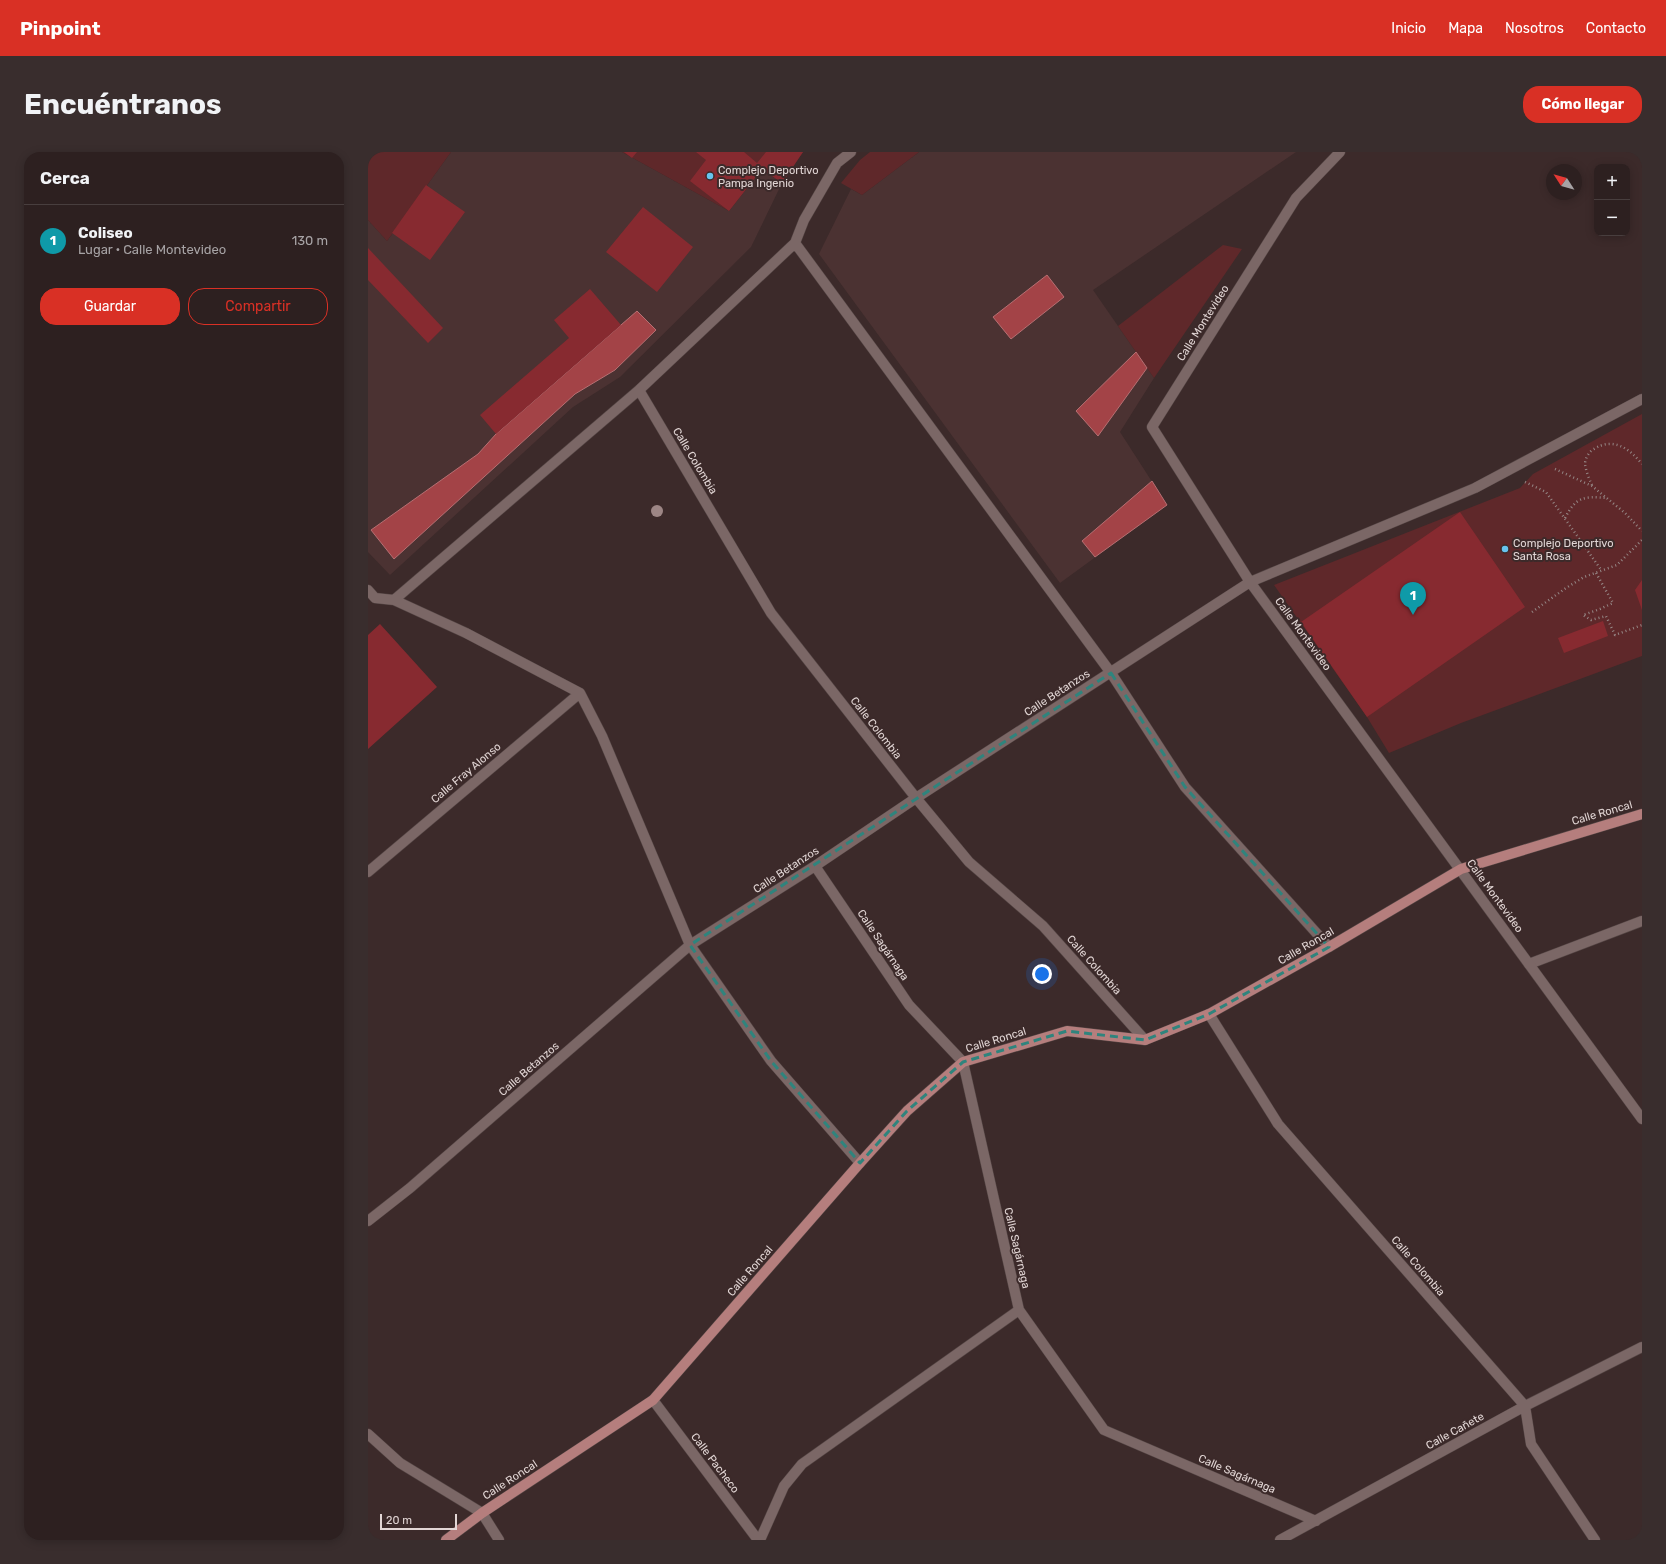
<!DOCTYPE html>
<html lang="es">
<head>
<meta charset="utf-8">
<style>
	body { margin:0; font-family:Rubik,sans-serif; background:#392d2d; color:#f1f3f6 }
	.controls { position:absolute; right:12px; top:12px; display:grid; overflow:hidden; border-radius:8px; box-shadow:0 2px 10px #0003 }
	.controls button { width:36px; height:36px; display:grid; place-items:center; padding:0; border:0; border-bottom:1px solid #483e3e; background:#2d2020; color:#f1f3f6; font:20px sans-serif }
	.compass { position:absolute; left:1178px; top:12px; width:36px; height:36px; border-radius:50%; background:#2d2020; box-shadow:0 2px 10px #0003; rotate:306deg }
	.scale { position:absolute; left:12px; bottom:10px; width:77px; box-sizing:border-box; padding-left:4px; border:2px solid #e2d6d5; border-top:0; font-size:11px; line-height:14px; white-space:nowrap; color:#e2d6d5; -webkit-text-stroke:3px #3c2a2a; paint-order:stroke }
	.you { position:absolute; left:674px; top:822px; width:14px; height:14px; margin:-10px; border:3px solid #fff; border-radius:50%; background:#1a73e8; box-shadow:0 0 0 6px #1a73e833 }
	.badge { display:grid; place-items:center; width:26px; height:26px; border-radius:50%; background:#d93025; color:#fff; font-size:13px; font-weight:700 }
	.pin { position:absolute; translate:-50% -33px; filter:drop-shadow(0 1px 2px #0008) }
	.pin::after { content:''; position:absolute; top:21px; width:14px; height:12px; background:inherit; clip-path:polygon(0 0,100% 0,50% 100%) }
	.list { margin:0; padding:0; list-style:none }
	h2 { display:flex; justify-content:space-between; align-items:center; height:52px; margin:0; padding:0 16px; font-size:17px }
	h2 small { font-size:13px; font-weight:400; color:#a7a3a5 }
	.list li { display:grid; grid-template-columns:26px 1fr auto; gap:12px; align-items:center; box-sizing:border-box; height:72px; padding:0 16px; border-top:1px solid #483e3e }
	.list b { display:block; font-size:15px; white-space:nowrap }
	.list p { margin:0; font-size:13px; white-space:nowrap; color:#a7a3a5 }
	.list em { font-size:13px; font-style:normal; color:#a7a3a5 }
	.actions { display:flex; gap:8px; padding:12px 16px }
	.actions a { flex:1; padding:9px 0; border:1px solid #d93025; border-radius:16px; text-align:center; font-size:14px; color:#d93025 }
	.actions .main { background:#d93025; color:#fff }
	.map { position:relative; flex:none; width:1274px; height:1388px; overflow:hidden; border-radius:16px }
	header { display:flex; align-items:center; gap:24px; box-sizing:border-box; height:56px; padding:0 20px; background:#d93025; color:#fff }
	header strong { font-size:19px }
	nav { display:flex; gap:22px; margin-inline-start:auto; font-size:14px }
	.intro { display:flex; align-items:center; justify-content:space-between; box-sizing:border-box; height:96px; padding:0 24px }
	h1 { margin:0; font-size:28px }
	.button { padding:10px 18px; border-radius:16px; background:#d93025; color:#fff; font-size:14px; font-weight:700 }
	main { display:flex; gap:24px; padding:0 24px }
	aside { flex:1; background:#2d2020; border-radius:16px; box-shadow:0 2px 10px #0003 }
	.map>svg:first-child { display:block }
	.built { fill:#4b3232 }
	.green { fill:#5f282a }
	.water { fill:#a34347; stroke:#b66f72 }
	.building { fill:#872a30 }
	.lines { fill:none; stroke-linecap:round; stroke-linejoin:round }
	.service-casing { stroke:#554645; stroke-width:11 }
	.minor-casing { stroke:#554645; stroke-width:11 }
	.primary-casing { stroke:#554645; stroke-width:11 }
	.path { stroke:#958685; stroke-width:2.5; stroke-dasharray:1 3; stroke-linecap:butt }
	.service { stroke:#7b6766; stroke-width:10 }
	.minor { stroke:#7b6766; stroke-width:10 }
	.primary { stroke:#b57e7d; stroke-width:10 }
	.tree { fill:#9d8685 }
	.marked { fill:none; stroke:#2f847d; stroke-width:3; stroke-dasharray:8 5; stroke-linejoin:round }
	.poi-dot { fill:#67c4ef; stroke:#3c2a2a; stroke-width:1.5 }
	.labels { text-anchor:middle; dominant-baseline:central; stroke-width:4; stroke-linejoin:round; paint-order:stroke }
	.poi-label { font-size:11px; fill:#e2d6d5; stroke:#3c2a2a; text-anchor:start }
	.street-label { font-size:11px; fill:#e2d6d5; stroke:#3c2a2a }
</style>
</head>
<body>
<header>
<strong>Pinpoint</strong>
<nav><a>Inicio</a><a>Mapa</a><a>Nosotros</a><a>Contacto</a></nav>
</header>
<div class="intro"><h1>Encuéntranos</h1><a class="button">Cómo llegar</a></div>
<main>
<aside>
<h2>Cerca<small></small></h2>
<ul class="list">
<li><span class="badge" style="background:#0f9aa8">1</span><div><b>Coliseo</b><p>Lugar · Calle Montevideo</p></div><em>130 m</em></li>
</ul>
<div class="actions"><a class="main">Guardar</a><a>Compartir</a></div>
</aside>
<div class="map">
<svg width="1274" height="1388" viewBox="0 0 1274 1388">
	<rect width="100%" height="100%" fill="#3c2a2a"/>
	<!-- built -->
	<path class="built" d="M 83,0 L 254,0 L 361,59 L 394,17 L 414,31 L 383,95 L 252,225 L 205,255 L 22,423 L 0,400 L 0,68 L 19,89 Z
		M 551,0 L 928,0 L 725,138 L 786,226 L 752,280 L 799,353 L 692,431 L 451,102 L 483,37 L 494,43 Z"/>
	<!-- green -->
	<path class="green" d="M 0,0 L 83,0 L 19,89 L 0,68 Z
		M 254,0 L 435,0 L 414,31 L 394,17 L 361,59 Z
		M 502,0 L 551,0 L 494,43 L 473,31 L 492,8 Z
		M 855,93 L 874,97 L 786,226 L 750,174 Z
		M 1274,262 L 1274,504 L 1093,571 L 1021,601 L 999,565 L 906,433 L 1152,336 L 1165,322 Z"/>
	<!-- water -->
	<path class="water" d="M 679,123 L 696,145 L 643,187 L 625,165 Z
		M 269,159 L 288,178 L 247,218 L 207,242 L 26,407 L 3,378 L 110,302 L 128,282 Z
		M 768,200 L 779,216 L 730,284 L 708,259 Z
		M 784,329 L 799,353 L 727,405 L 714,389 Z"/>
	<!-- building -->
	<path class="building" d="M 256,0 L 269,0 L 264,6 Z
		M 328,0 L 376,0 L 389,11 L 398,0 L 435,0 L 414,31 L 394,17 L 361,59 L 322,29 L 338,8 Z
		M 58,33 L 97,60 L 62,108 L 24,81 Z
		M 275,55 L 325,95 L 289,140 L 238,100 Z
		M 0,96 L 75,176 L 60,191 L 0,128 Z
		M 222,137 L 253,173 L 128,282 L 112,263 L 201,186 L 186,168 Z
		M 1092,360 L 1157,455 L 999,565 L 933,470 Z
		M 1274,428 L 1274,458 L 1267,438 Z
		M 1235,469 L 1240,484 L 1196,501 L 1190,486 Z
		M 12,472 L 69,535 L 0,597 L 0,483 Z"/>
	<g class="lines">
		<!-- service casing -->
		<g class="service-casing">
			<path id="service" d="M 1161,812 L 1274,769"/>
		</g>
		<!-- minor casing -->
		<g class="minor-casing">
			<path id="minor" d="M 972,0 L 928,46 L 784,275 L 882,430 L 1274,967
				M 427,91 L 743,521 L 817,635 L 961,795
				M 271,238 L 403,461 L 548,646 L 601,710 L 675,774 L 777,888
				M 0,438 L 7,446 L 26,448 L 98,481 L 212,541 L 234,584 L 322,793 L 403,909 L 492,1011
				M 26,448 L 271,238 L 427,91 L 436,68 L 469,11 L 483,0
				M 447,714 L 541,853 L 595,910 L 651,1158 L 736,1278 L 948,1369
				M 0,720 L 212,541
				M 841,862 L 910,972 L 1157,1254 L 1163,1292 L 1227,1388
				M 0,1069 L 42,1036 L 322,793 L 447,714 L 548,646 L 882,430 L 1107,336 L 1274,247
				M 285,1248 L 390,1388
				M 0,1282 L 32,1311 L 114,1361 L 131,1388
				M 392,1388 L 416,1334 L 434,1312 L 651,1158
				M 912,1388 L 1157,1254 L 1274,1195"/>
		</g>
		<!-- primary casing -->
		<g class="primary-casing">
			<path id="primary" d="M 78,1388 L 114,1361 L 285,1248 L 492,1011 L 539,959 L 595,910 L 699,879 L 777,888 L 841,862 L 961,795 L 1093,717 L 1274,662"/>
		</g>
		<!-- path -->
		<path class="path" d="M 1187,317 L 1224,334 L 1257,361 L 1274,379
			M 1157,330 L 1178,340 L 1234,419
			M 1224,333 C 1221,327 1218,319 1217,312 C 1217,307 1221,299 1226,297 C 1245,285 1261,296 1274,312
			M 1197,366 C 1208,345 1215,344 1239,346
			M 1228,421 L 1245,451 L 1232,457 L 1215,463 L 1223,468 L 1238,464 L 1247,483 L 1274,473
			M 1164,460 L 1198,436 L 1216,425 L 1249,413 L 1274,388"/>
		<!-- service -->
		<use href="#service" class="service"/>
		<!-- minor -->
		<use href="#minor" class="minor"/>
		<!-- primary -->
		<use href="#primary" class="primary"/>
	</g>
	<!-- trees -->
	<circle class="tree" cx="289" cy="359" r="6"/>
	<!-- marked area -->
	<path class="marked" d="M 743,521 L 817,635 L 961,795 L 841,862 L 777,888 L 699,879 L 595,910 L 539,959 L 492,1011 L 403,909 L 322,793 Z"/>
	<!-- markers -->
	<g class="poi-dot">
		<circle cx="342" cy="24" r="4"/>
		<circle cx="1137" cy="397" r="4"/>
	</g>
	<g class="labels">
		<!-- poi labels -->
		<g class="poi-label">
			<text x="350" y="18">Complejo Deportivo<tspan x="350" dy="13">Pampa Ingenio</tspan></text>
			<text x="1145" y="391">Complejo Deportivo<tspan x="1145" dy="13">Santa Rosa</tspan></text>
		</g>
		<!-- street labels -->
		<g class="street-label">
			<text transform="translate(835 171) rotate(-58)">Calle Montevideo</text>
			<text transform="translate(327 309) rotate(59)">Calle Colombia</text>
			<text transform="translate(935 482) rotate(54)">Calle Montevideo</text>
			<text transform="translate(689 541) rotate(-33)">Calle Betanzos</text>
			<text transform="translate(508 576) rotate(52)">Calle Colombia</text>
			<text transform="translate(98 621) rotate(-40)">Calle Fray Alonso</text>
			<text transform="translate(1234 661) rotate(-16)">Calle Roncal</text>
			<text transform="translate(418 718) rotate(-33)">Calle Betanzos</text>
			<text transform="translate(1127 744) rotate(54)">Calle Montevideo</text>
			<text transform="translate(515 793) rotate(56)">Calle Sagárnaga</text>
			<text transform="translate(938 794) rotate(-30)">Calle Roncal</text>
			<text transform="translate(726 813) rotate(48)">Calle Colombia</text>
			<text transform="translate(628 888) rotate(-17)">Calle Roncal</text>
			<text transform="translate(161 917) rotate(-41)">Calle Betanzos</text>
			<text transform="translate(649 1096) rotate(77)">Calle Sagárnaga</text>
			<text transform="translate(1050 1114) rotate(49)">Calle Colombia</text>
			<text transform="translate(382 1119) rotate(-49)">Calle Roncal</text>
			<text transform="translate(1087 1279) rotate(-29)">Calle Cañete</text>
			<text transform="translate(347 1311) rotate(53)">Calle Pacheco</text>
			<text transform="translate(869 1322) rotate(23)">Calle Sagárnaga</text>
			<text transform="translate(142 1328) rotate(-33)">Calle Roncal</text>
		</g>
	</g>
</svg>
<div class="controls">
<button>+</button>
<button>−</button>
</div>
<svg class="compass" viewBox="-18 -18 36 36"><path d="M0-13l5 13h-10z" fill="#e53935"/><path d="M0 13l5-13h-10z" fill="#a7a3a5"/></svg>
<div class="scale">20 m</div>
<div class="you"></div>
<div class="pin badge" style="left:1045px;top:463px;background:#0f9aa8">1</div>
</div>
</main>
</body>
</html>
